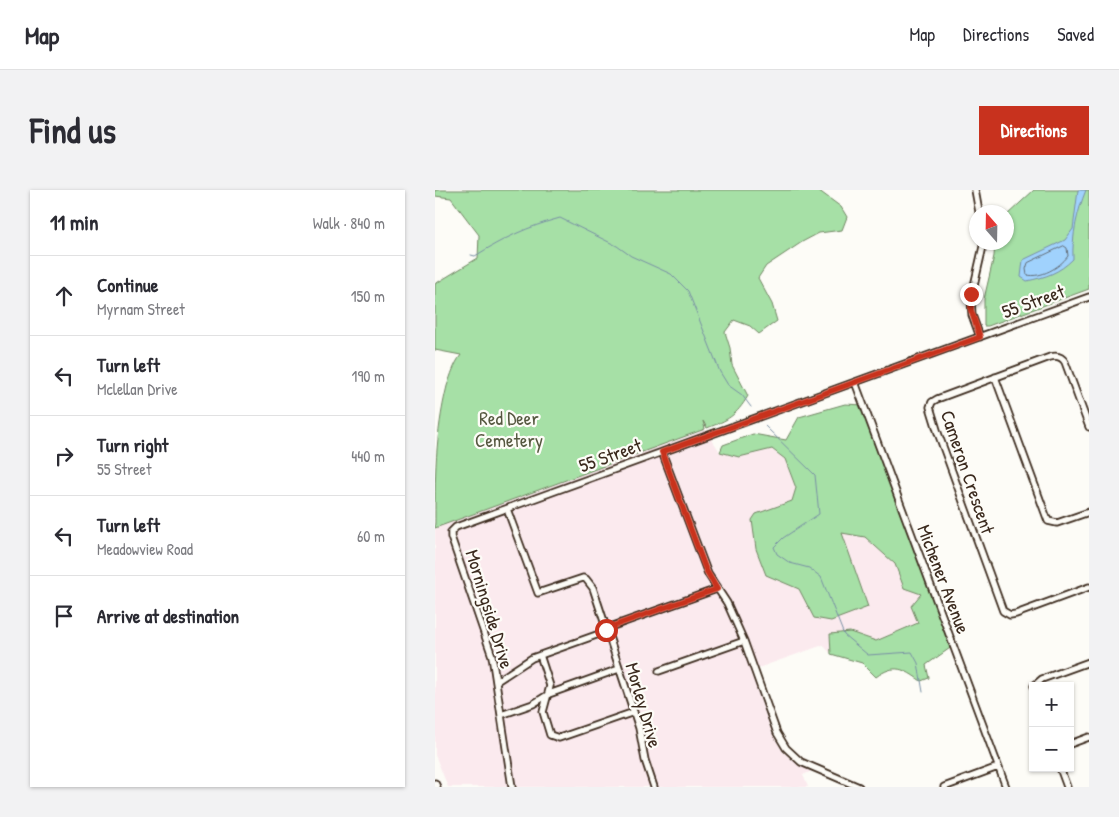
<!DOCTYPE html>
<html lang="en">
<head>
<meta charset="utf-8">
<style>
	body { margin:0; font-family:"Patrick Hand",sans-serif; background:#f2f2f3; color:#2b2b33 }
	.controls { position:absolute; right:15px; bottom:15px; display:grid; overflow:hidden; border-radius:0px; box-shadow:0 1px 4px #0004 }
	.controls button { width:45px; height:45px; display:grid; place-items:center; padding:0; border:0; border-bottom:1px solid #e1e1e2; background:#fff; color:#2b2b33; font:25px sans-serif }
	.compass { position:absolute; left:534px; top:15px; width:45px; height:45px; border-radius:50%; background:#fff; box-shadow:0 1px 4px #0004; rotate:340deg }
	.stop { position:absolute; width:15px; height:15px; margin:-11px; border:4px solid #c8321e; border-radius:50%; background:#fff }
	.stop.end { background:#c8321e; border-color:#fff; box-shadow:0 1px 5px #0008 }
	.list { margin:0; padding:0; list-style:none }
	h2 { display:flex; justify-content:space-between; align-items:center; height:65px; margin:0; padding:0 20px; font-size:21px }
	h2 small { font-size:16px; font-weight:400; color:#7c7c81 }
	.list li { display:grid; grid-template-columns:32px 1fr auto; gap:15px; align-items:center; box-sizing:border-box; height:80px; padding:0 20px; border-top:1px solid #e1e1e2 }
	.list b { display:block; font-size:19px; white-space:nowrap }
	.list p { margin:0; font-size:16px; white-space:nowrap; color:#7c7c81 }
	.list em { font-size:16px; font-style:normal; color:#7c7c81 }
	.icon { flex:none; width:28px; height:28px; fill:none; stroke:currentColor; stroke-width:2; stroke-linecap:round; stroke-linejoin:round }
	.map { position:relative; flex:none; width:654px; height:597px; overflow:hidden; border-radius:0px }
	header { display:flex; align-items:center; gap:30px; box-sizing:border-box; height:70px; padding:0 25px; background:#fff; border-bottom:1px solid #e1e1e2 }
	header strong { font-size:24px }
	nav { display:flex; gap:28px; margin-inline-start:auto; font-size:18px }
	.intro { display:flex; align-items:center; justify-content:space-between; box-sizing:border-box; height:120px; padding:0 30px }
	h1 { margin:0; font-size:35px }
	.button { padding:12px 22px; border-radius:0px; background:#c8321e; color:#fff; font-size:18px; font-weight:700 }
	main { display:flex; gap:30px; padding:0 30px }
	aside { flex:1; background:#fff; border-radius:0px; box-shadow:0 1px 4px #0004 }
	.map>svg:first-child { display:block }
	.built { fill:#fbeaee }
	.green { fill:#a6e0a6; stroke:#708562 }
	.water { fill:#a0d2fd; stroke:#788fa4 }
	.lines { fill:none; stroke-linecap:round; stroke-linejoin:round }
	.shore { stroke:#636d77; stroke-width:1 }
	.stream { stroke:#788fa4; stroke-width:1 }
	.minor-casing { stroke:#3b2a1e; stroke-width:9 }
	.minor { stroke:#fdfcf7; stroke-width:5.5 }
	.route { stroke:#c8321e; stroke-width:6 }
	.labels { text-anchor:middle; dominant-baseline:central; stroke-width:4.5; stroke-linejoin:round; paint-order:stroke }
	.street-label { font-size:19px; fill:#3b2a1e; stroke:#fdfcf7 }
	.park-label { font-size:19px; fill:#565840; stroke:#fdfcf7 }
</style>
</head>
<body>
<header>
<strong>Map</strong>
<nav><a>Map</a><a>Directions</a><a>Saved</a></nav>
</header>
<div class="intro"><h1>Find us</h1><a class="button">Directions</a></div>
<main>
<aside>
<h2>11 min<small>Walk · 840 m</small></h2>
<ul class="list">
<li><svg class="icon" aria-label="ahead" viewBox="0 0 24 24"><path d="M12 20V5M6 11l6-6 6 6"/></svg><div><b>Continue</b><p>Myrnam Street</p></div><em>150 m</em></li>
<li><svg class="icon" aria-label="left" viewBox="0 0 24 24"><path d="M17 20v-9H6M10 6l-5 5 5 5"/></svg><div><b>Turn left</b><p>Mclellan Drive</p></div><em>190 m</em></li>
<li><svg class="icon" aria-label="right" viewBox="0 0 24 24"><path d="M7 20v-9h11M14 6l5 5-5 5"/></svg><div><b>Turn right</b><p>55 Street</p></div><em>440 m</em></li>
<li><svg class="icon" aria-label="left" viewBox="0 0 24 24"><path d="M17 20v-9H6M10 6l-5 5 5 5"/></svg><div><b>Turn left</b><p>Meadowview Road</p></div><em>60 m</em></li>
<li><svg class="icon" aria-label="arrive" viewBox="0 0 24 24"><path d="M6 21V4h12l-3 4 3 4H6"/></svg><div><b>Arrive at destination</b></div></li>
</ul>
</aside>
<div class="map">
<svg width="654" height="597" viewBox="0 0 654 597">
	<rect width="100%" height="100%" fill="#fdfcf7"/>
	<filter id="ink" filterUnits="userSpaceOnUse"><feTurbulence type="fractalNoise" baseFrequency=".02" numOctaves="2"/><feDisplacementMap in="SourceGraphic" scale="10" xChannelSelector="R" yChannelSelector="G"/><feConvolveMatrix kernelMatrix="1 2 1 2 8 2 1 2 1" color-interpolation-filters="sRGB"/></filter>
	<g filter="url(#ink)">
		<!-- built -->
		<path class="built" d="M 270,239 L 285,262 L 304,267 L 337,259 L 350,269 L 361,298 L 357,311 L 321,324 L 331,385 L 364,399 L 379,428 L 407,343 L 430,347 L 460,374 L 469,398 L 487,404 L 476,416 L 483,433 L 441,451 L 415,442 L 395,445 L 396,464 L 388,455 L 315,481 L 337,543 L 348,562 L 363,575 L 377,581 L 368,585 L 373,597 L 13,597 L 0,565 L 0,338 Z"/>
		<!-- green -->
		<path class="green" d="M 0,0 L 383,0 L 406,17 L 412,27 L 407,40 L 384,43 L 367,52 L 331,76 L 323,88 L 337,114 L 342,131 L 324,144 L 315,136 L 299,130 L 290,142 L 295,158 L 297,175 L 313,206 C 301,226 293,230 272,238 L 268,231 L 270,239 L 0,338 C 0,288 0,245 12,196 C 16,185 19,174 26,165 L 0,160 L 0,94 L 43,68 L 44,45 L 16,8 L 0,6 Z
			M 599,0 L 654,0 L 654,99 L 553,136 L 549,136 L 549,109 L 559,66 L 560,53 L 572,52 L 572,25 Z
			M 410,214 L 428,215 L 518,456 L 491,475 L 494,488 L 486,491 C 469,479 460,473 441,487 L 427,473 L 396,464 L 395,444 L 415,442 L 441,451 L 483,433 L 476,416 L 486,404 L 469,398 L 460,374 L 430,347 L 407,343 L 433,417 L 396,431 L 379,428 L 364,399 L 331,385 L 321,359 L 317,330 L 321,324 L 357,311 L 361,298 L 350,269 L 337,259 L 304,267 L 285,262 L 288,255 L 318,244 L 351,250 L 364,227 Z"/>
		<!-- water -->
		<path class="water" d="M 643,0 L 651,0 C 642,22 637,45 638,69 C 624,83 611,87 592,91 L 586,87 L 588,70 L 630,50 L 638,39 Z"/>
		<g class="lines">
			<!-- shore -->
			<path class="shore" d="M 629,56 L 632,58 L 633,66 C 624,78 606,88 592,85 L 591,79 L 593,73 Z"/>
			<!-- stream -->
			<path class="stream" d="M 36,65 L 40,66 C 69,48 92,37 125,28 L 182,56 L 196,66 L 236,84 L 253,101 L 285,182 L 293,195 L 307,205 L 316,217
				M 330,236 L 380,285 L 384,324 L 348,348 L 339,357 L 342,364 L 355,373 L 374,378 L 386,387 L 409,445 L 433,465 L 477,462 L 483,473 L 488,502"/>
			<!-- minor casing -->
			<g class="minor-casing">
				<path id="minor" d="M 540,0 L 544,22
					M 545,147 L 537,125 L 536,109 L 549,52
					M 560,187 L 613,331 L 622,333 L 654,322
					M 420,192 L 571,597
					M 654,237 L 630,172 C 627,167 622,165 615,167 L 502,209 L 497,212 L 495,217 L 503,243 L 568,421 L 575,425 L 581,424 L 654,397
					M 72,319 L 103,403 L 148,388 L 151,389 L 158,398 L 204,538 L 210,570 L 219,597
					M 309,451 L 342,543 L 351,558 L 366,572 L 424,597
					M 105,465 L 115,496 L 108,522 L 115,545 L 124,548 L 199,522
					M 224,481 L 309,451 L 292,413 L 273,384 L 227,262
					M 62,491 L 97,468 L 167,443 L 178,436 L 282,399
					M 599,496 L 607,489 L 654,472
					M 66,525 L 98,514 L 114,504 L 184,479
					M 635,554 L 654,547
					M 625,578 L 632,597
					M 0,593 L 2,597
					M 77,597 L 57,466 L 16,347 L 16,342 L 21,337 L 654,107
					M 509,597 L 563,577"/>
			</g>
			<!-- minor -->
			<use href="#minor" class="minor"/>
		</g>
	</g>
	<g class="lines" filter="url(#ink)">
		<!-- route -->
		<path class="route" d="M 171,440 L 178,436 L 282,399 L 271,380 L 227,262 L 545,147 L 536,120 L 536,104"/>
	</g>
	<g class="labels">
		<!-- street labels -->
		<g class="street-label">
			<text transform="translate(598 111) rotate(-20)">55 Street</text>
			<text transform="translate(175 265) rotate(-20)">55 Street</text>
			<text transform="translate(533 282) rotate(71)">Cameron Crescent</text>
			<text transform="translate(509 389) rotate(69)">Michener Avenue</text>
			<text transform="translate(55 419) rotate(73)">Morningside Drive</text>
			<text transform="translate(209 515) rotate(74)">Morley Drive</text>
		</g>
		<!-- park labels -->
		<g class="park-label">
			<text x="74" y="228">Red Deer<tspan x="74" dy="22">Cemetery</tspan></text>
		</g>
	</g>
</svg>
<div class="controls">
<button>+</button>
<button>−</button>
</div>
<svg class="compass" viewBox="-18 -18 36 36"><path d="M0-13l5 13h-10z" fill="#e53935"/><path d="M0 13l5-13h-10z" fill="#7c7c81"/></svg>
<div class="stop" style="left:171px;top:440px"></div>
<div class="stop end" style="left:536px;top:104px"></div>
</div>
</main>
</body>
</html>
